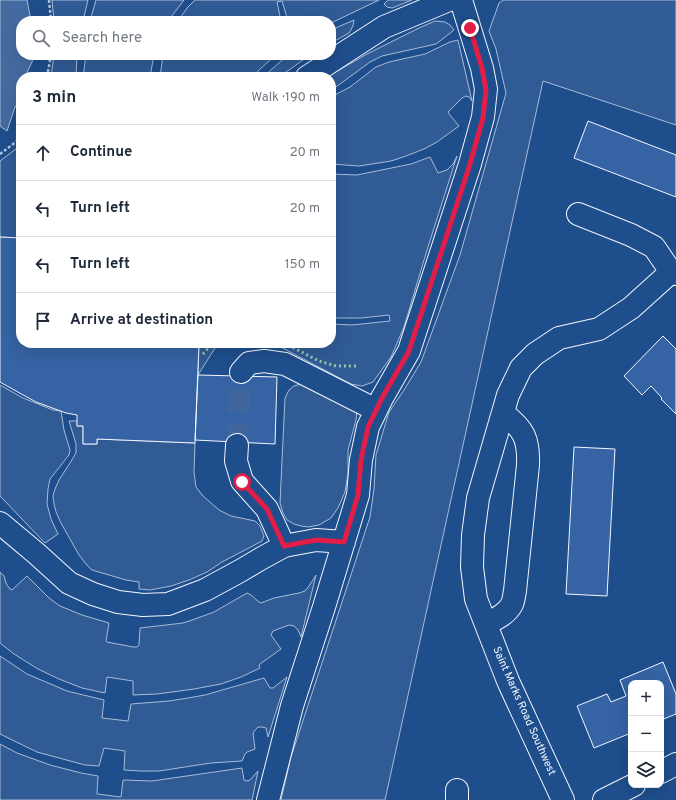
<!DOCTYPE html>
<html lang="en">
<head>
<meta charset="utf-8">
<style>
	body { margin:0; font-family:Overpass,sans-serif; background:#f6f6f7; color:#1f2937 }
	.controls { position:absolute; right:12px; bottom:12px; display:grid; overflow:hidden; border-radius:8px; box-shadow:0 4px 16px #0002 }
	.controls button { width:36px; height:36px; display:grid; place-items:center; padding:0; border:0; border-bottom:1px solid #e0e1e3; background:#fff; color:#1f2937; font:20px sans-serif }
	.stop { position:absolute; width:12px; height:12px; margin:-9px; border:3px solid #e11d48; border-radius:50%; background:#fff }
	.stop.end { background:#e11d48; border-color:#fff; box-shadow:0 1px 4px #0008 }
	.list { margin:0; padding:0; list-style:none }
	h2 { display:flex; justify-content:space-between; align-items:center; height:52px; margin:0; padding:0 16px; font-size:17px }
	h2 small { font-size:13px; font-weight:400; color:#747a83 }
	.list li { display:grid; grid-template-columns:26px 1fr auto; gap:12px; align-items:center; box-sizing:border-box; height:56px; padding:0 16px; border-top:1px solid #e0e1e3 }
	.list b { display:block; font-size:15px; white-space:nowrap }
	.list em { font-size:13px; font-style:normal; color:#747a83 }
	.icon { flex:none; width:22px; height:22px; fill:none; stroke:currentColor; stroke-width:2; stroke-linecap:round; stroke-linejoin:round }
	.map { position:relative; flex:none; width:676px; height:800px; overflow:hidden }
	.search { position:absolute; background:#fff; box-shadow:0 4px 16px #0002; left:16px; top:16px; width:320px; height:44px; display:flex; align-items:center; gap:10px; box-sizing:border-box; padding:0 14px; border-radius:16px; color:#747a83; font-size:15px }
	.panel { position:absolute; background:#fff; box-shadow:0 4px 16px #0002; left:16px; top:72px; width:320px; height:276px; border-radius:16px }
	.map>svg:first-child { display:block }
	.built { fill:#305b95; stroke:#a8bbd7 }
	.water { fill:#446ba0; stroke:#a8bbd7 }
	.building { fill:#3563a3; stroke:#f2f6ff }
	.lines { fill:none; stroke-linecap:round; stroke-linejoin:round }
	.minor-tunnel { stroke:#3f679d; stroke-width:22; stroke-dasharray:22 11; stroke-linecap:butt }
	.minor-casing { stroke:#f2f6ff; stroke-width:24 }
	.path { stroke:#b3c4dc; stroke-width:2.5; stroke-dasharray:3 2; stroke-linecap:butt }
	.minor { stroke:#1f4e8c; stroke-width:22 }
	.hedge { stroke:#97c8a6; stroke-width:3; stroke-dasharray:2 3; stroke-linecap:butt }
	.route { stroke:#e11d48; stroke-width:5 }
	.labels { text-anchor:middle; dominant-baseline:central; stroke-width:3; stroke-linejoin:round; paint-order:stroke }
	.street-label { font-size:11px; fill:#f2f6ff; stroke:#1f4e8c }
</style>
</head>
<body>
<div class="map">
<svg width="676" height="800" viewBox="0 0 676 800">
	<rect width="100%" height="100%" fill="#1f4e8c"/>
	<!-- built -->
	<path class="built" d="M 52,0 L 88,0 L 83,21 L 54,21 Z
		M 96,0 L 184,0 L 168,21 L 90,21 Z
		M 195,0 L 379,0 L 331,23 L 331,21 L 288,21 L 282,1 L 277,2 L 281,21 L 178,21 L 187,8 Z
		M 388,0 L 412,0 L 392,8 L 387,7 L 384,4 Z
		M 503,0 L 676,0 L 676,125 L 543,81 L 385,800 L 281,800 L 291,757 L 370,517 L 374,489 L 376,455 L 389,412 L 404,390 L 421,362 L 460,255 L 506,93 L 496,49 L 489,31 L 499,3 Z
		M 354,20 L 353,26 L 349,33 L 331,43 L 331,30 Z
		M 435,21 L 445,22 L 450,25 L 454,30 L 436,44 L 382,56 L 370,62 L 336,87 L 331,90 L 331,77 L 327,77 L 367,54 L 419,28 Z
		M 458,40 L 472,101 L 469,97 L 466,96 L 462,98 L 448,112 L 449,114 L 459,126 L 437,142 L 424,149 L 406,156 L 391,161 L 359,166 L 331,164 L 331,97 L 350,87 L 376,67 L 389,62 L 425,54 L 450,42 Z
		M 54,55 L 77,55 L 76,77 L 51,77 Z
		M 86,55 L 154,55 L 150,77 L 83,77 Z
		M 163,55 L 276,55 L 260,69 L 253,77 L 160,77 Z
		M 288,55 L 310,55 L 279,77 L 263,77 Z
		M 21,145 L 21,238 L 0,237 L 0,161 Z
		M 457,156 L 427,250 L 404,327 L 391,357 L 373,382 L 362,386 L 351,384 L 273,343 L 331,343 L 331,324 L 352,325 L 390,321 L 389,315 L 361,318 L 331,318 L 331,174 L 357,175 L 411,164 L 430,157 L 438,173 L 447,170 L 453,164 Z
		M 199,343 L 224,343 L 215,348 L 198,375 Z
		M 301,384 L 357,410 L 356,420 L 348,450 L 348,473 L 345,492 L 338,508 L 331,518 L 319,525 L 308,527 L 301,526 L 294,524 L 287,520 L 283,513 L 280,503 L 285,398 L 289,390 L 294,386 Z
		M 0,385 L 23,398 L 53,410 L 61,411 L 64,430 L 70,450 L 69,455 L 50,479 L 48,489 L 47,504 L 51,519 L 58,534 L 45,543 L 0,496 Z
		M 69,421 L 77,421 L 77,426 L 83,426 L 83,444 L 97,444 L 97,439 L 195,443 L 194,472 L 196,487 L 203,496 L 219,510 L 231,516 L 255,521 L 260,526 L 264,536 L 262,541 L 222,562 L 207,572 L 189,580 L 171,586 L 150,590 L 139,589 L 139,582 L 126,580 L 92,570 L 86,564 L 79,555 L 61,523 L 56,512 L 54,504 L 53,496 L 55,489 L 59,480 L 70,463 L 76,453 L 76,444 Z
		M 0,572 L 4,576 L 6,583 L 9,588 L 12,590 L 27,576 L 49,598 L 60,606 L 82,615 L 109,623 L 106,641 L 107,642 L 133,647 L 137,647 L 139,645 L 140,628 L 183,623 L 195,619 L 214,612 L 247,593 L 251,595 L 259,602 L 261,603 L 274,598 L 299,593 L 305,591 L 309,586 L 316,575 L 301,637 L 298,630 L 294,626 L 289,625 L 273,631 L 271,635 L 281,649 L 260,664 L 259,666 L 260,668 L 241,677 L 221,684 L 194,689 L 157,694 L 133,695 L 133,681 L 107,677 L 105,693 L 82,688 L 59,679 L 38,669 L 14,654 L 0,643 Z
		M 0,656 L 27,674 L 67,691 L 104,700 L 102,718 L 128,721 L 131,704 L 169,701 L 188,698 L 205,695 L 264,678 L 270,688 L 273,688 L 287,677 L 268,737 L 266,728 L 262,727 L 258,727 L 256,729 L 253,733 L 255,749 L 247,752 L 245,754 L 242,761 L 211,763 L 159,771 L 141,771 L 124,770 L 125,751 L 104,748 L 99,766 L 85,765 L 37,752 L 0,734 Z
		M 0,744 L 17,753 L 50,765 L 81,773 L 98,776 L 97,794 L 121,797 L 123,780 L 152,781 L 242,768 L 244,780 L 247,781 L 250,780 L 258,771 L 252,800 L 0,800 Z"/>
	<!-- water -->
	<path class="water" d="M 0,0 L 27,0 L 31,21 L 21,21 L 21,55 L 34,55 L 32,62 L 25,77 L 21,77 L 21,101 L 15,107 L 7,131 L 0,126 Z"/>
	<!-- building -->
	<path class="building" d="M 588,121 L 676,155 L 676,197 L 574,158 Z
		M 0,237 L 21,238 L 21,343 L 199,343 L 195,443 L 97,439 L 97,444 L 83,444 L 83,426 L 77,426 L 77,415 L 66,413 L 36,402 L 16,391 L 0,382 Z
		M 663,336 L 676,349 L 676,414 L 661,399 L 662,398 L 651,386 L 642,395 L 624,376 Z
		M 198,375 L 277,377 L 275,444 L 195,440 Z
		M 574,447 L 615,449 L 607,596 L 566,594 Z
		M 663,662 L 676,694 L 676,714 L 661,720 L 661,683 L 631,683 L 631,733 L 594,748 L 577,706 L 607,694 L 611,702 L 626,696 L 620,680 Z"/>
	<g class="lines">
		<!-- minor-tunnel -->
		<path class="minor-tunnel" d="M 237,445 L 241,372"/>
		<!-- minor casing -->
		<g class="minor-casing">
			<path id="minor" d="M 307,77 L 384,27 L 449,0
				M 578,214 L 631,235 L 654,247 L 671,272
				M 241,372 L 249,363 L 264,361 L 285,364 L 376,410
				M 237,445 L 236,461 L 242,481 L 267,509 L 284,546
				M 0,523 L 37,554 L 69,583 L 93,594 L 118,602 L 143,605 L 168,604 L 205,590 L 240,571 L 262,558 L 284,546 L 316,540 L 344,542
				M 486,624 C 496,619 507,614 512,604 C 514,600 514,595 515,591 L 528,465 C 529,439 524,429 503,413
				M 661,772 L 676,764
				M 457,790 L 457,800
				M 268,800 L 292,706 L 324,607 L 358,495 L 361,460 L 368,427 L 382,398 L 409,351 L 470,164 L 483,117 L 486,89 L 482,68 L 461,0
				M 563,800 L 508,681 L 476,599 L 472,567 L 473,535 L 478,498 L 508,395 L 521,368 L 535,354 L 559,338 L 599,329 L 631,308 L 671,272 L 676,274
				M 604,800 L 634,785"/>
		</g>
		<!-- path -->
		<path class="path" d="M 49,0 L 51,21
			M 47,77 L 51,55
			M 0,154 L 21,138"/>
		<!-- minor -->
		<use href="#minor" class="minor"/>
		<!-- hedge -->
		<path class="hedge" d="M 284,343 L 319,361 L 336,366 L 357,366
			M 203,354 L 213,343"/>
	</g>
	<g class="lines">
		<!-- route -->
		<path class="route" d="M 242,482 L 267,509 L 284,546 L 316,540 L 344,542 L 358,495 L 361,460 L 368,427 L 382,398 L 409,351 L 470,164 L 483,118 L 486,90 L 482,68 L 470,28"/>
	</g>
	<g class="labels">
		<!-- street labels -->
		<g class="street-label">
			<text transform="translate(524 711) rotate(66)">Saint Marks Road Southwest</text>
		</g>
	</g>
</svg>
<div class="controls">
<button>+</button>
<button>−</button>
<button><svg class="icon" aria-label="layers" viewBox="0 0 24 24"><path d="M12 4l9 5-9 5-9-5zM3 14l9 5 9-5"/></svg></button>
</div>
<div class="stop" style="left:242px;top:482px"></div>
<div class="stop end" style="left:470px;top:28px"></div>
<div class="search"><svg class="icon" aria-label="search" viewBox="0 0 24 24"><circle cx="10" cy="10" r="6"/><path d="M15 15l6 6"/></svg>Search here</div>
<section class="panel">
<h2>3 min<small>Walk · 190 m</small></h2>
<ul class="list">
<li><svg class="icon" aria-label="ahead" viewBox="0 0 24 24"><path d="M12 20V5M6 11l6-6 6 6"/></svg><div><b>Continue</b></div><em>20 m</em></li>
<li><svg class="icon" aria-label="left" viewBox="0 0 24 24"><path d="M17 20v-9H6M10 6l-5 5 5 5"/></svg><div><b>Turn left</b></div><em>20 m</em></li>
<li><svg class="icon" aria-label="left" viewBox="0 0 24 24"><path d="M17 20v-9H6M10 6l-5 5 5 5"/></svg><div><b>Turn left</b></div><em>150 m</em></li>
<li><svg class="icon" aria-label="arrive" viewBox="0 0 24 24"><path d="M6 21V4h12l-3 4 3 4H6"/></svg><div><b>Arrive at destination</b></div></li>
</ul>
</section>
</div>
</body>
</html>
